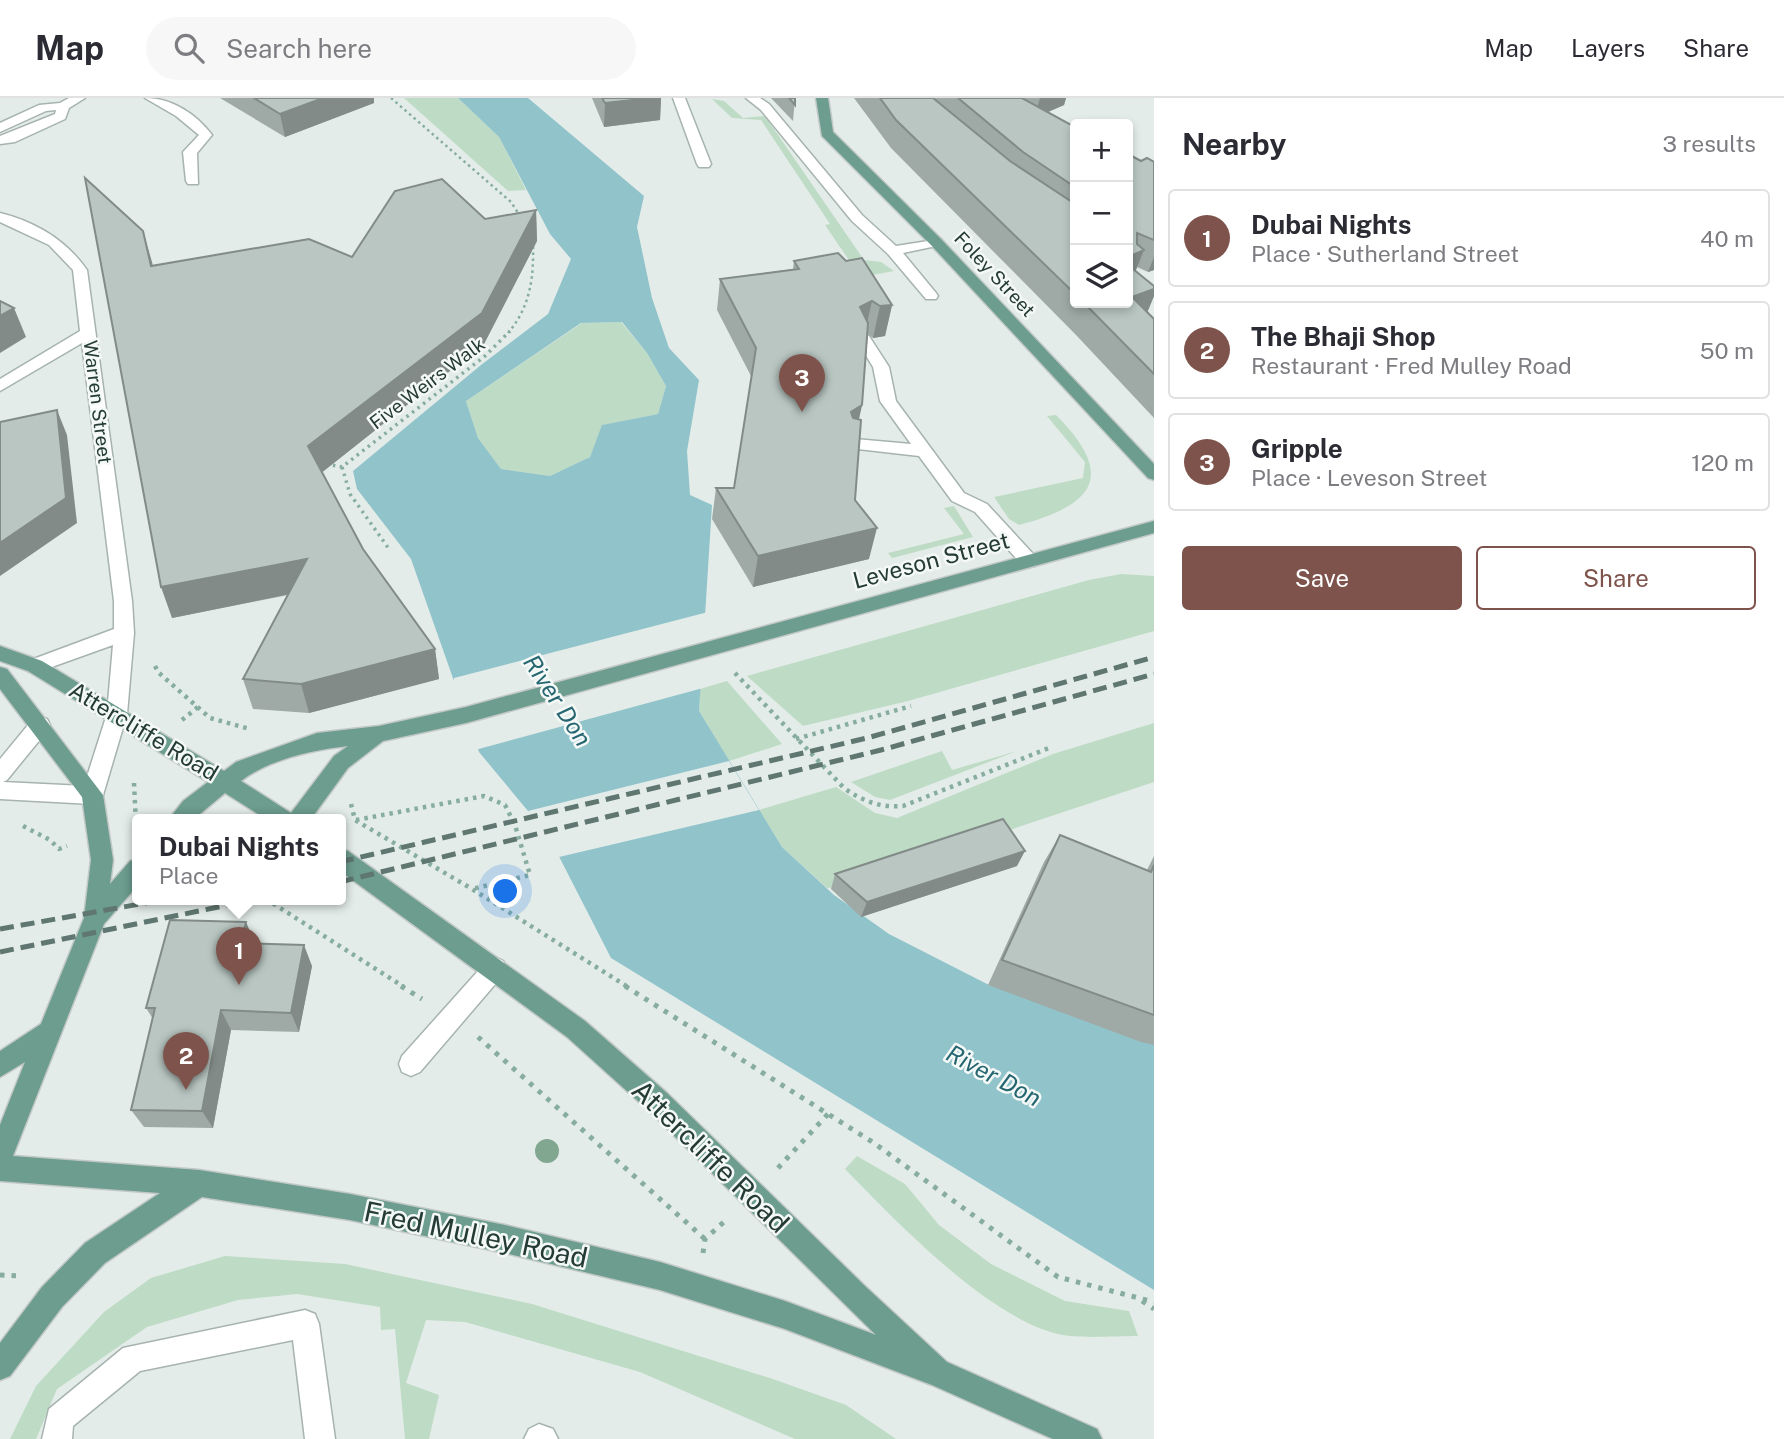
<!DOCTYPE html>
<html lang="en">
<head>
<meta charset="utf-8">
<style>
	body { margin:0; font-family:"Public Sans",sans-serif; background:#f7f7f7; color:#2b2b33 }
	.controls { position:absolute; right:21px; top:21px; display:grid; overflow:hidden; border-radius:7px; box-shadow:0 4px 10px #0003 }
	.controls button { width:63px; height:63px; display:grid; place-items:center; padding:0; border:0; border-bottom:2px solid #e1e1e2; background:#fff; color:#2b2b33; font:35px sans-serif }
	.you { position:absolute; left:506px; top:794px; width:24px; height:24px; margin:-18px; border:5px solid #fff; border-radius:50%; background:#1a73e8; box-shadow:0 0 0 10px #1a73e833 }
	.badge { display:grid; place-items:center; width:46px; height:46px; border-radius:50%; background:#7e534b; color:#fff; font-size:23px; font-weight:700 }
	.pin { position:absolute; translate:-50% -58px; filter:drop-shadow(0 2px 4px #0008) }
	.pin::after { content:''; position:absolute; top:37px; width:24px; height:21px; background:inherit; clip-path:polygon(0 0,100% 0,50% 100%) }
	.popup { position:absolute; left:132px; top:716px; width:214px; height:91px; box-sizing:border-box; display:grid; place-content:center; border-radius:7px; background:#fff; filter:drop-shadow(0 2px 5px #0005); font-size:23px; white-space:nowrap; color:#7c7c81 }
	.popup b { font-size:26px; color:#2b2b33 }
	.popup::after { content:''; position:absolute; left:50%; top:100%; margin-left:-14px; border:14px solid transparent; border-top-color:#fff }
	.list { margin:0; padding:0; list-style:none }
	h2 { display:flex; justify-content:space-between; align-items:center; height:91px; margin:0; padding:0 28px; font-size:30px }
	h2 small { font-size:23px; font-weight:400; color:#7c7c81 }
	.list li { display:grid; grid-template-columns:46px 1fr auto; gap:21px; align-items:center; box-sizing:border-box; height:98px; margin:0 14px 14px; padding:0 14px; border:2px solid #e1e1e2; border-radius:7px }
	.list b { display:block; font-size:26px; white-space:nowrap }
	.list p { margin:0; font-size:23px; white-space:nowrap; color:#7c7c81 }
	.list em { font-size:23px; font-style:normal; color:#7c7c81 }
	.actions { display:flex; gap:14px; padding:21px 28px }
	.actions a { flex:1; padding:16px 0; border:2px solid #7e534b; border-radius:7px; text-align:center; font-size:24px; color:#7e534b }
	.actions .main { background:#7e534b; color:#fff }
	.icon { flex:none; width:38px; height:38px; fill:none; stroke:currentColor; stroke-width:2; stroke-linecap:round; stroke-linejoin:round }
	.map { position:relative; flex:none; width:1154px; height:1341px; overflow:hidden }
	header { display:flex; align-items:center; gap:42px; box-sizing:border-box; height:98px; padding:0 35px; background:#fff; border-bottom:2px solid #e1e1e2 }
	header strong { font-size:33px }
	nav { display:flex; gap:38px; margin-inline-start:auto; font-size:24px }
	.search { width:490px; height:63px; background:#f7f7f7; display:flex; align-items:center; gap:18px; box-sizing:border-box; padding:0 24px; border-radius:38px; color:#7c7c81; font-size:26px }
	main { display:flex }
	aside { flex:1; background:#fff }
	.map>svg:first-child { display:block }
	.green { fill:#bedbc5 }
	.water { fill:#91c3cb; fill-rule:evenodd }
	.pier { fill:#e3ece8 }
	.lines { fill:none; stroke-linecap:round; stroke-linejoin:round }
	.minor-casing { stroke:#a6b3af; stroke-width:3 }
	.major-casing { stroke:#c2c8c6; stroke-width:3 }
	.path-far3 { stroke:#87aca0; stroke-width:2.5; stroke-dasharray:2.5 3.5; stroke-linecap:butt }
	.path-far2 { stroke:#87aca0; stroke-width:3.5; stroke-dasharray:2.5 4.5; stroke-linecap:butt }
	.path-far1 { stroke:#87aca0; stroke-width:4.5; stroke-dasharray:3.5 5; stroke-linecap:butt }
	.path { stroke:#87aca0; stroke-width:5; stroke-dasharray:4.5 7; stroke-linecap:butt }
	.minor { fill:#fff; fill-rule:evenodd }
	.major { fill:#6c9d8f; fill-rule:evenodd }
	.rail { stroke:#5f7770; stroke-width:5; stroke-dasharray:14 7; stroke-linecap:butt }
	.tree { fill:#82a790 }
	.wall { fill:#9faaa6 }
	.shaded-wall { fill:#828b87 }
	.building { fill:#b9c6c1; stroke:#828b87; stroke-width:2 }
	.labels { text-anchor:middle; dominant-baseline:central; stroke-width:5; stroke-linejoin:round; paint-order:stroke }
	.far-street-label { font-size:19px; fill:#253b35; stroke:#f4f8f6 }
	.street-label { font-size:23px; fill:#253b35; stroke:#f4f8f6 }
	.water-label { font-size:24px; font-style:italic; fill:#256671; stroke:#f4f8f6 }
	.near-street-label { font-size:28px; fill:#253b35; stroke:#f4f8f6 }
</style>
</head>
<body>
<header>
<strong>Map</strong>
<div class="search"><svg class="icon" aria-label="search" viewBox="0 0 24 24"><circle cx="10" cy="10" r="6"/><path d="M15 15l6 6"/></svg>Search here</div>
<nav><a>Map</a><a>Layers</a><a>Share</a></nav>
</header>
<main>
<div class="map">
<svg width="1154" height="1341" viewBox="0 0 1154 1341">
	<rect width="100%" height="100%" fill="#e3ece8"/>
	<!-- green -->
	<path class="green" d="M 404,0 L 458,0 L 499,39 L 526,92 L 508,93 Z
		M 712,1 L 724,3 L 743,20 L 765,18 L 864,162 L 881,164 L 894,173 L 856,180 L 853,168 L 825,127 L 830,126 L 761,22 L 732,20 Z
		M 621,224 L 647,255 L 666,288 L 658,316 L 603,327 L 590,359 L 550,378 L 501,371 L 478,340 L 466,303 L 582,225 Z
		M 1056,317 C 1117,378 1094,407 1019,427 L 1009,421 L 994,399 L 1083,380 L 1085,364 L 1047,318 Z
		M 954,408 L 973,439 L 892,460 L 888,455 L 964,436 L 944,410 Z
		M 1121,476 L 1154,478 L 1154,533 L 908,603 L 803,628 L 747,578 L 1089,482 Z
		M 727,583 L 782,646 L 729,663 L 699,613 L 700,591 Z
		M 1154,625 L 1154,684 L 838,789 L 827,790 L 782,749 L 759,712 L 836,689 L 875,715 L 897,720 L 1053,656 Z
		M 942,653 L 952,672 L 1017,653 L 890,702 L 875,699 L 851,684 Z
		M 857,1058 L 905,1086 L 939,1127 L 991,1166 L 1065,1203 L 1129,1213 L 1138,1238 C 1114,1238 1080,1241 1058,1236 C 987,1219 896,1123 845,1071 Z
		M 225,1158 L 345,1166 L 532,1206 L 770,1280 L 846,1307 L 896,1341 L 795,1341 L 640,1274 L 465,1224 L 426,1222 L 406,1285 L 439,1297 L 429,1341 L 405,1341 L 395,1231 L 381,1232 L 380,1209 L 297,1196 L 238,1202 L 147,1229 L 57,1291 L 36,1341 L 10,1341 L 36,1288 L 104,1214 L 151,1180 Z"/>
	<!-- water -->
	<path class="water" d="M 458,0 L 528,0 L 644,98 L 637,129 L 652,200 L 669,250 L 699,282 L 687,353 L 690,397 L 712,407 L 699,613 L 782,749 L 834,797 L 889,836 L 989,887 L 1154,943 L 1154,1192 L 611,860 L 548,737 L 479,654 L 411,461 L 357,391 L 353,373 L 481,267 L 548,216 L 571,161 L 550,136 L 499,39 ZM 622,224 L 647,255 L 666,288 L 658,316 L 602,327 L 590,359 L 550,378 L 501,371 L 478,340 L 466,303 L 581,225 Z"/>
	<!-- pier -->
	<path class="pier" d="M 708,514 L 703,590 L 475,652 L 454,593 L 454,580 Z
		M 729,663 L 759,712 L 559,759 L 528,713 Z"/>
	<g class="lines">
		<!-- minor casing -->
		<g class="minor-casing">
			<path id="minor" d="M 69,0 L 85,0 L 69,10 L 65,21 L 15,44 L 0,46 L 0,38 L 55,16 L 56,12 L 46,13 L 0,34 L 0,25 L 39,7 L 60,5 Z
				M 145,0 C 172,0 196,16 212,37 L 197,55 L 198,86 L 188,86 L 186,83 L 183,54 L 199,37 L 176,18 Z
				M 673,0 L 685,0 L 711,66 L 709,69 L 699,69 L 697,66 Z
				M 746,0 L 760,0 L 769,6 L 862,117 L 896,148 L 941,141 L 941,147 L 903,155 L 936,195 L 938,198 L 936,201 L 926,201 L 888,156 L 852,123 L 761,12 Z
				M 0,115 C 36,124 66,142 87,172 L 132,503 L 134,535 L 127,616 L 103,697 L 100,703 L 92,706 L 0,701 L 0,661 L 33,621 L 40,619 L 47,621 L 50,627 L 47,633 L 7,682 L 3,684 L 84,688 L 107,616 L 113,547 L 35,575 L 28,573 L 25,568 L 28,563 L 114,531 L 114,503 L 82,245 L 0,293 L 0,281 L 80,233 L 73,172 L 49,147 L 0,124 Z
				M 864,236 L 869,238 L 889,269 L 896,303 L 964,395 L 987,406 L 1035,458 L 1038,463 L 1035,468 L 1023,468 L 975,414 L 952,403 L 919,358 L 849,350 L 847,346 L 855,341 L 911,346 L 880,303 L 873,269 L 856,241 Z
				M 495,859 L 503,863 L 507,870 L 503,877 L 420,974 L 411,978 L 402,974 L 399,966 L 402,958 L 487,863 Z
				M 305,1212 L 315,1216 L 319,1226 L 335,1341 L 305,1341 L 293,1242 L 140,1273 L 73,1328 L 72,1341 L 42,1341 L 49,1311 L 123,1250 Z
				M 539,1326 L 553,1331 L 558,1341 L 524,1341 L 529,1331 Z"/>
		</g>
		<!-- major casing -->
		<g class="major-casing">
			<path id="major" d="M 816,0 L 828,0 L 833,34 L 941,141 L 1154,366 L 1154,382 L 1148,380 L 931,147 L 822,38 Z
				M 1154,423 L 1154,435 L 466,625 L 383,643 L 348,670 L 311,721 L 266,721 L 225,695 L 194,721 L 169,721 L 183,703 L 208,684 L 28,573 L 0,563 L 0,548 L 42,563 L 224,673 L 236,664 L 317,635 L 379,628 L 466,609 ZM 348,648 L 334,658 L 291,715 L 241,683 C 270,661 313,652 348,648 Z
				M 0,569 L 7,571 L 103,697 L 113,762 L 110,786 L 130,763 L 138,761 L 138,787 L 104,826 L 13,1058 L 199,1072 L 350,1096 L 505,1127 L 660,1164 L 785,1203 L 876,1237 L 649,1013 L 567,939 L 340,773 L 340,751 L 348,753 L 585,923 L 667,995 L 866,1189 L 947,1264 L 1097,1331 L 1102,1341 L 1053,1341 L 932,1287 L 785,1231 L 660,1192 L 505,1155 L 350,1122 L 202,1099 L 105,1165 L 62,1209 L 10,1278 L 0,1282 L 0,1245 L 42,1189 L 85,1145 L 160,1095 L 0,1083 L 0,1027 L 25,964 L 0,979 L 0,953 L 41,926 L 84,820 L 91,762 L 82,699 L 0,591 Z"/>
		</g>
		<!-- path-far3 -->
		<path class="path-far3" d="M 391,0 L 511,104 L 520,118
			M 508,235 C 531,208 534,178 533,144"/>
		<!-- path-far2 -->
		<path class="path-far2" d="M 326,366 L 342,369 L 485,258 L 510,233
			M 342,369 L 350,396 L 389,451"/>
		<!-- path-far1 -->
		<path class="path-far1" d="M 155,568 L 159,575 L 210,620 L 250,631
			M 735,575 L 844,690 C 862,703 881,710 903,708 L 1049,650
			M 182,622 L 198,609
			M 796,641 L 911,608
			M 134,685 L 136,726
			M 351,706 L 355,722 L 472,791 L 628,889
			M 356,722 L 484,698 L 505,707 L 515,727 L 530,777 L 472,791
			M 23,728 L 50,742 L 59,751 L 67,748
			M 266,801 L 404,889"/>
		<!-- path -->
		<path class="path" d="M 401,888 L 422,901
			M 625,888 L 874,1045 L 1058,1179 L 1154,1204
			M 478,939 L 705,1141
			M 778,1070 L 828,1016
			M 703,1155 L 705,1141 L 727,1121
			M 0,1177 L 20,1178
			M 1142,1203 L 1154,1211"/>
		<!-- minor -->
		<use href="#minor" class="minor"/>
		<!-- major -->
		<use href="#major" class="major"/>
		<!-- rail -->
		<path class="rail" d="M 340,764 L 867,640 L 1154,559
			M 340,784 L 881,652 L 1154,576
			M 0,831 L 168,801
			M 0,854 L 257,801"/>
	</g>
	<!-- trees -->
	<circle class="tree" cx="547" cy="1053" r="12"/>
	<!-- wall -->
	<path class="wall" d="M 220,0 L 374,0 L 374,5 L 285,39 Z
		M 592,0 L 661,0 L 660,22 L 604,29 Z
		M 771,0 L 795,0 L 793,23 Z
		M 854,0 L 1066,0 L 1064,7 L 1048,14 L 1075,29 L 1075,205 L 1128,205 L 1141,63 L 1154,64 L 1154,172 L 1148,174 L 1137,169 L 1135,173 L 1154,188 L 1154,198 L 1147,214 L 1154,221 L 1154,320 L 1077,238 L 891,50 Z
		M 536,112 L 537,143 L 484,246 L 322,374 L 363,451 L 435,551 L 439,581 L 309,615 L 253,611 L 243,581 L 288,497 L 172,520 L 153,168 L 352,159 L 485,121 Z
		M 794,163 L 846,163 L 892,207 L 885,238 L 873,240 L 868,236 L 862,307 L 859,321 L 855,402 L 869,461 L 753,489 L 712,421 L 716,390 L 734,390 L 752,280 L 717,212 L 720,181 L 793,171 Z
		M 1060,737 L 1147,772 L 1154,758 L 1154,947 L 1141,944 L 988,887 L 1044,764 Z
		M 1017,768 L 861,819 L 831,791 L 835,776 Z
		M 255,845 L 254,846 L 312,868 L 299,934 L 231,932 L 213,1030 L 144,1029 L 131,1012 L 153,921 L 146,910 Z"/>
	<!-- shaded-wall -->
	<path class="shaded-wall" d="M 323,0 L 374,0 L 374,5 L 285,39 L 280,16 Z
		M 651,0 L 661,0 L 660,22 L 604,29 L 605,5 Z
		M 1040,0 L 1066,0 L 1064,7 L 1034,20 Z
		M 536,112 L 537,143 L 484,246 L 315,380 L 308,348 Z
		M 143,133 L 152,164 L 160,199 L 151,168 Z
		M 1144,152 L 1132,182 L 1128,183 L 1128,159 Z
		M 1154,159 L 1154,172 L 1148,174 Z
		M 1154,191 L 1154,198 L 1145,220 L 1132,199 Z
		M 872,203 L 865,234 L 860,209 Z
		M 892,207 L 885,238 L 873,240 L 880,208 Z
		M 14,210 L 26,239 L 0,255 L 0,218 Z
		M 862,307 L 855,338 L 851,314 Z
		M 57,312 L 67,337 L 77,425 L 0,478 L 0,445 Z
		M 877,430 L 869,461 L 753,489 L 758,458 Z
		M 307,461 L 315,491 L 172,520 L 161,489 Z
		M 435,551 L 439,581 L 309,615 L 301,586 Z
		M 1025,753 L 1017,768 L 861,819 L 867,804 Z
		M 246,824 L 255,845 L 250,866 L 241,845 Z
		M 304,847 L 312,868 L 299,934 L 291,915 Z
		M 221,912 L 231,932 L 213,1030 L 202,1013 Z"/>
	<!-- building -->
	<path class="building" d="M 254,0 L 323,0 L 280,16 Z
		M 602,0 L 651,0 L 605,5 Z
		M 789,0 L 795,0 L 795,7 Z
		M 880,0 L 933,0 L 1010,63 L 1075,106 L 1075,196 L 896,22 Z
		M 958,0 L 1022,0 L 1075,29 L 1075,89 L 1023,54 Z
		M 1128,56 L 1141,63 L 1147,60 L 1154,64 L 1154,142 L 1137,135 L 1137,146 L 1144,152 L 1128,159 Z
		M 85,80 L 143,133 L 151,168 L 309,141 L 352,159 L 395,93 L 442,81 L 485,121 L 536,112 L 482,215 L 308,348 L 363,451 L 435,551 L 301,586 L 243,581 L 307,461 L 161,489 Z
		M 838,155 L 846,163 L 862,160 L 892,207 L 880,208 L 872,203 L 860,209 L 868,225 L 862,307 L 851,314 L 853,320 L 861,322 L 855,402 L 877,430 L 758,458 L 716,390 L 734,390 L 756,250 L 720,181 L 799,171 L 794,163 Z
		M 1128,167 L 1154,188 L 1154,191 L 1132,199 L 1154,221 L 1154,276 L 1084,205 L 1128,205 Z
		M 0,203 L 14,210 L 0,218 Z
		M 57,312 L 66,400 L 0,445 L 0,324 Z
		M 1003,721 L 1025,753 L 867,804 L 835,776 Z
		M 1060,737 L 1151,774 L 1154,767 L 1154,917 L 1002,862 Z
		M 170,822 L 246,824 L 241,845 L 304,847 L 291,915 L 221,912 L 202,1013 L 131,1012 L 155,910 L 146,910 Z"/>
	<g class="labels">
		<!-- far-street labels -->
		<g class="far-street-label">
			<text transform="translate(995 176) rotate(47)">Foley Street</text>
			<text transform="translate(427 285) rotate(-37)">Five Weirs Walk</text>
			<text transform="translate(98 304) rotate(83)">Warren Street</text>
		</g>
		<!-- street labels -->
		<g class="street-label">
			<text transform="translate(931 462) rotate(-15)">Leveson Street</text>
			<text transform="translate(144 633) rotate(31)">Attercliffe Road</text>
		</g>
		<!-- water labels -->
		<g class="water-label">
			<text transform="translate(558 602) rotate(57)">River Don</text>
			<text transform="translate(994 977) rotate(28)">River Don</text>
		</g>
		<!-- near-street labels -->
		<g class="near-street-label">
			<text transform="translate(711 1058) rotate(44)">Attercliffe Road</text>
			<text transform="translate(476 1136) rotate(12)">Fred Mulley Road</text>
		</g>
	</g>
</svg>
<div class="controls">
<button>+</button>
<button>−</button>
<button><svg class="icon" aria-label="layers" viewBox="0 0 24 24"><path d="M12 4l9 5-9 5-9-5zM3 14l9 5 9-5"/></svg></button>
</div>
<div class="you"></div>
<div class="pin badge" style="left:239px;top:887px">1</div>
<div class="popup"><b>Dubai Nights</b>Place</div>
<div class="pin badge" style="left:186px;top:992px">2</div>
<div class="pin badge" style="left:802px;top:314px">3</div>
</div>
<aside>
<h2>Nearby<small>3 results</small></h2>
<ul class="list">
<li><span class="badge">1</span><div><b>Dubai Nights</b><p>Place · Sutherland Street</p></div><em>40 m</em></li>
<li><span class="badge">2</span><div><b>The Bhaji Shop</b><p>Restaurant · Fred Mulley Road</p></div><em>50 m</em></li>
<li><span class="badge">3</span><div><b>Gripple</b><p>Place · Leveson Street</p></div><em>120 m</em></li>
</ul>
<div class="actions"><a class="main">Save</a><a>Share</a></div>
</aside>
</main>
</body>
</html>
